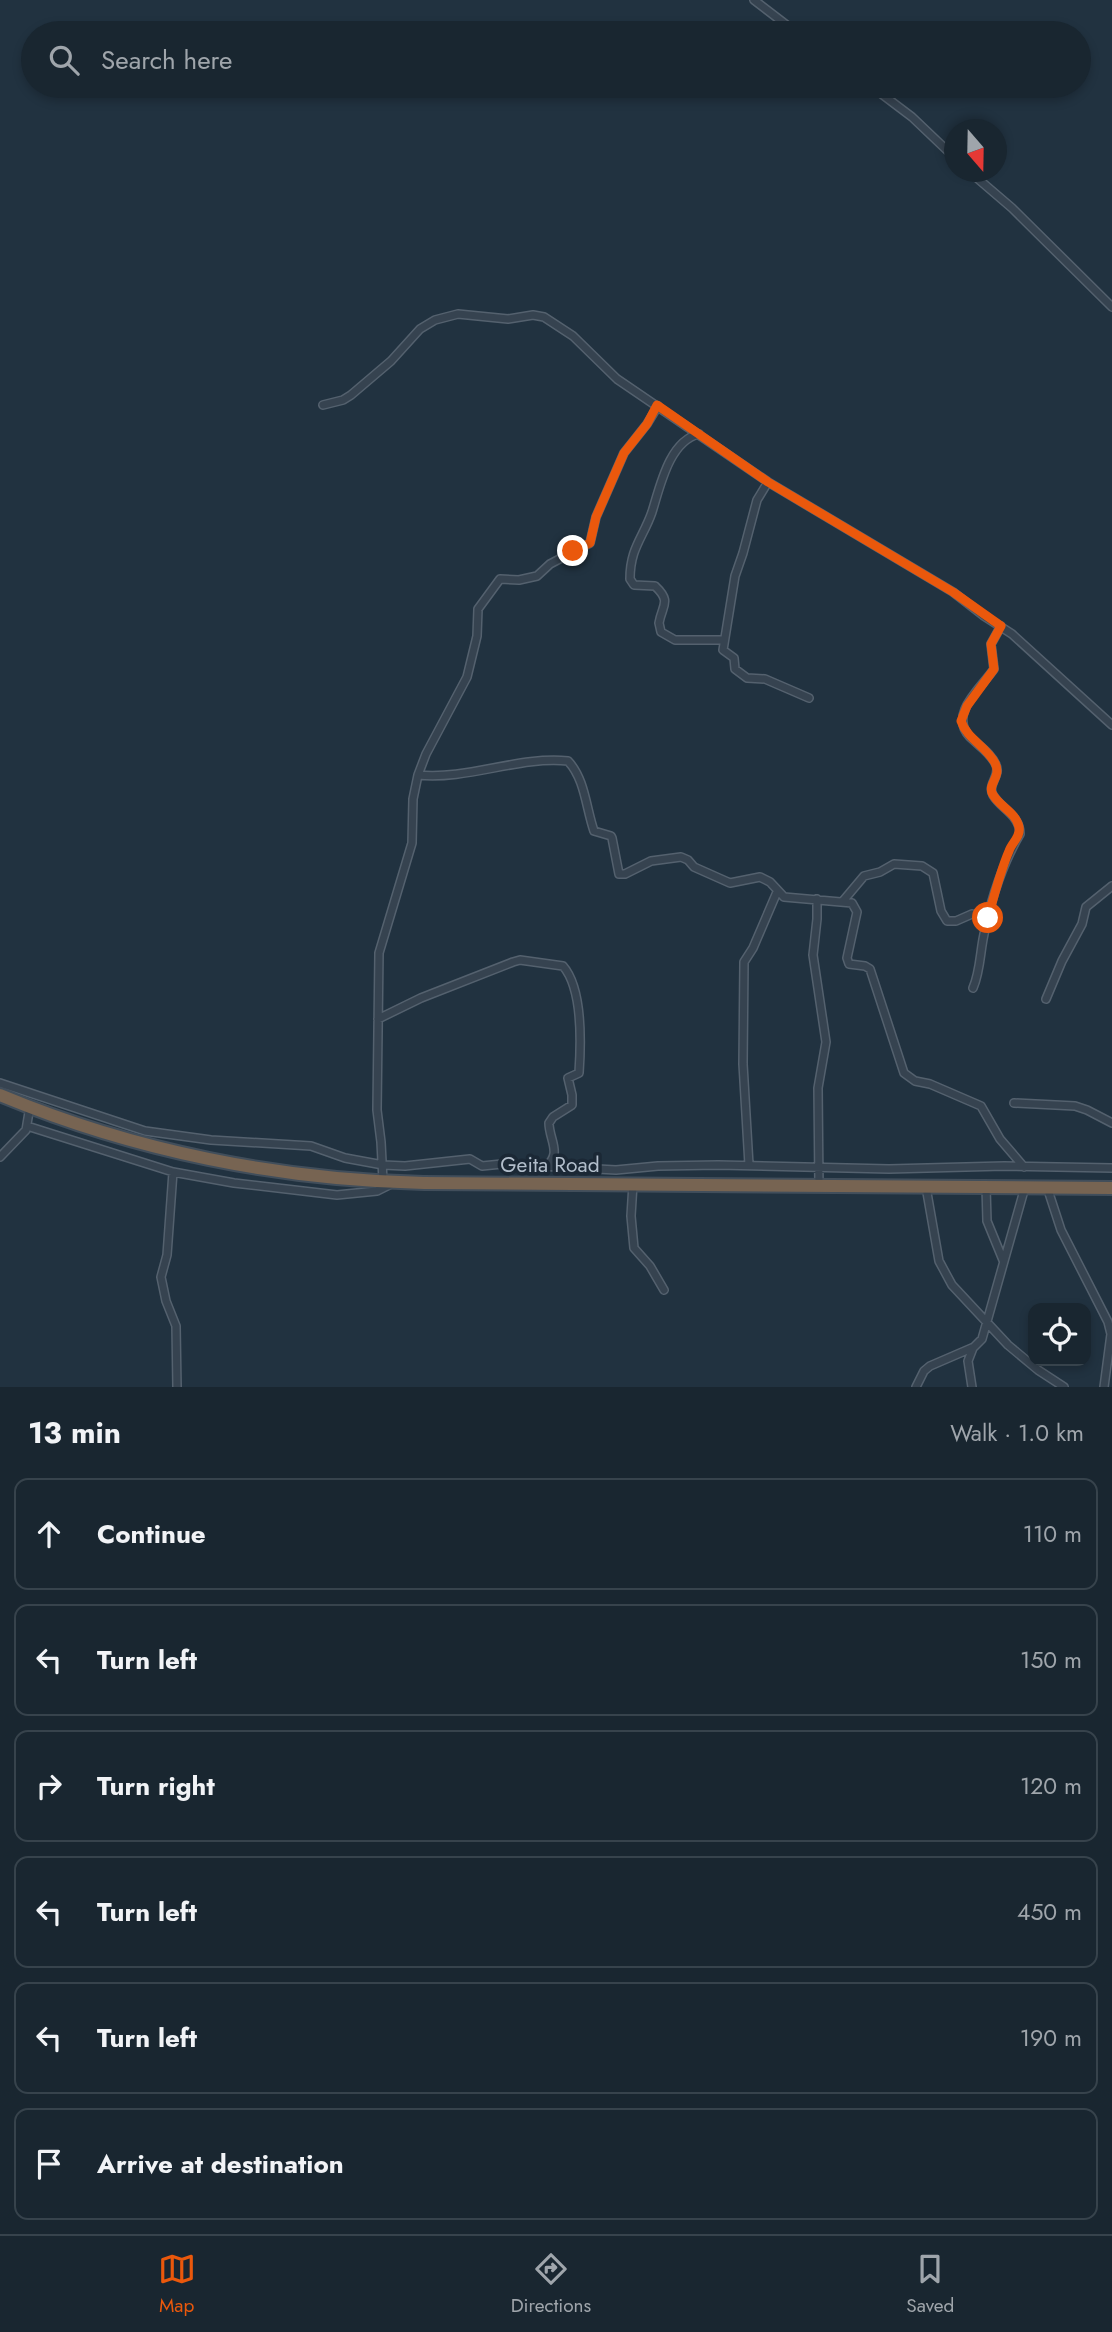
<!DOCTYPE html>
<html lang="en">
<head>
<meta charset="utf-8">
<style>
	body { margin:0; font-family:Jost,sans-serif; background:#222e38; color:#f1f3f6 }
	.controls { position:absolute; right:21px; bottom:21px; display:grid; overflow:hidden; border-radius:14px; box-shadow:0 4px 10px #0003 }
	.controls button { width:63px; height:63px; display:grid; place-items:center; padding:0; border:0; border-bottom:2px solid #37434c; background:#192630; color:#f1f3f6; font:35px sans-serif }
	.compass { position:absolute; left:944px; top:119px; width:63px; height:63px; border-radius:50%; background:#192630; box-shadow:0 4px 10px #0003; rotate:160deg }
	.stop { position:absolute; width:21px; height:21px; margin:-16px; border:5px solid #ea580c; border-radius:50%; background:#fff }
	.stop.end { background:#ea580c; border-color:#fff; box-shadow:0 2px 7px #0008 }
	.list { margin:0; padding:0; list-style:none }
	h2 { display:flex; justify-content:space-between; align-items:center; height:91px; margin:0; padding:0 28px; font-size:30px }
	h2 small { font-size:23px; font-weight:400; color:#9fa5ab }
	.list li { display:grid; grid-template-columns:46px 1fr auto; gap:21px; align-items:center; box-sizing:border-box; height:112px; margin:0 14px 14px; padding:0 14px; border:2px solid #37434c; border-radius:14px }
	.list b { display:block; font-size:26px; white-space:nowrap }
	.list em { font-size:23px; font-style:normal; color:#9fa5ab }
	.icon { flex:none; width:38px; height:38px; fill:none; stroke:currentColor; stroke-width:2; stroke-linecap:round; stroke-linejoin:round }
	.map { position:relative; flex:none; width:1112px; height:1387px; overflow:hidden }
	.search { position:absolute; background:#192630; box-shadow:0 4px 10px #0003; left:21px; right:21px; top:21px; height:77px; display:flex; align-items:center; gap:18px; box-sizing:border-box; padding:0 24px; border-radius:38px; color:#9fa5ab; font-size:26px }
	.sheet { height:847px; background:#192630 }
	nav { display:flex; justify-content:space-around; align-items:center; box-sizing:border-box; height:98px; border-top:2px solid #37434c; background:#192630; font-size:19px; color:#9fa5ab }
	nav a { display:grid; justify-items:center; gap:4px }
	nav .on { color:#ea580c }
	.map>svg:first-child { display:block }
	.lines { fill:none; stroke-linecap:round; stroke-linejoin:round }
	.street-casing { stroke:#54616e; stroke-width:10 }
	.highway-casing { stroke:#414e5b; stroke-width:16 }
	.street { stroke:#364350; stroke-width:7 }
	.highway { stroke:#776452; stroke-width:12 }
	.route { stroke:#ea580c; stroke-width:9 }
	.labels { text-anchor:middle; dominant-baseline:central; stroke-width:7; stroke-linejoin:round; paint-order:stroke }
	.street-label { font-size:21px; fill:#b2becb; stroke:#1b2835 }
</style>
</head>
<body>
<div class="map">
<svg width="1112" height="1387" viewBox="0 0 1112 1387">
	<rect width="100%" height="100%" fill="#213240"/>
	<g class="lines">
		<!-- street casing -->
		<g class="street-casing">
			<path id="street" d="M 754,0 L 797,33
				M 871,86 L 912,117 L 954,157
				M 970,172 L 1012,208 L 1112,307
				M 323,405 L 343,400 L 351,395 L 391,361 L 420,329 L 435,320 L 458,314 L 508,319 L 533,315 L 544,317 L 573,336 L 617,379 L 768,482 L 953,592 L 984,616 L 1012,634 L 1112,725
				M 699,434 C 669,441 660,487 652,512 C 643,538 630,548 630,579 L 634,585 L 655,586 C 672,602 662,605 659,623 L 661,632 L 675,640 L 724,640
				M 768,482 L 757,500 L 743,553 L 735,576 L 723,650 L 734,658 L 735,669 L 747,678 L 765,679 L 809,698
				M 418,775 C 469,780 518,756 568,761 C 585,779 586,808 594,831 L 611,836 L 612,838 L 619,874 L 625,874 L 651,861 L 681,857 L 688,860 L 694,867 L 730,883 L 760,877 L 770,882 L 784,897 L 852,903 L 857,912 L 847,958 L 849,964 L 865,966 L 870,969 L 904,1073 L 915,1081 L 930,1084 L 981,1106 L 1000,1139 L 1024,1167
				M 817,899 L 817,919 L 813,955 L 826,1042 L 818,1088 L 819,1187
				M 843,901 L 864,876 L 880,872 L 894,864 L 922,866 L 933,873 L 941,911 L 947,921 L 956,921 L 972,914 L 988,918
				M 973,988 C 981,970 980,948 985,930 C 991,898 1004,861 1020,834 C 1020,815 1001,809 993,795 C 987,784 1001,776 996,765 C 991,753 979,746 970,737 C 948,714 981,688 994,669 L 991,644 L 1001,626
				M 1046,999 L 1062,961 L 1082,924 L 1086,907 L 1112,886
				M 378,1019 L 421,998 L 513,962 L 520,960 L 563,966 C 583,989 581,1044 579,1073 L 568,1078 L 572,1095 L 572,1105 L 553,1117 L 549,1123 C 549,1140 563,1154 545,1167
				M 0,1083 L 145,1131 L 211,1140 L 311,1146 L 345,1158 L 383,1165 L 405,1166 L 470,1159 L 482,1166 L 502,1164 L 616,1170 L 658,1166 L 718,1165 L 889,1169 L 1004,1166 L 1112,1168
				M 1014,1103 L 1075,1106 L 1087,1110 L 1112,1123
				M 27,1126 L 173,1172 L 234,1183 L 337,1195 L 377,1191 L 391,1184
				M 0,1157 L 26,1130 L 30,1106
				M 749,1165 L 743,1064 L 744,962 L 753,948 L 777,892
				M 173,1172 L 167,1255 L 161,1277 L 166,1301 L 176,1326 L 177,1387
				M 383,1181 L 381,1142 L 377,1110 L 379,953 L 412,843 L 413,799 L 418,775 L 426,754 L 467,677 L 477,636 L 478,609 L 500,579 L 519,580 L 537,576 L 550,564 L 590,543 L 596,517 L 624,453 L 647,424 L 658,406
				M 633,1184 L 631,1216 L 634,1248 L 650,1266 L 664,1290
				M 926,1187 L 939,1261 L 952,1285 L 1008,1345 L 1038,1370 L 1064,1387
				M 986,1187 L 987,1221 L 1003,1260
				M 1047,1187 L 1061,1230 L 1108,1322 L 1111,1334 L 1104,1387
				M 916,1387 L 924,1371 L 930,1366 L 974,1347 L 982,1339 L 1025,1187
				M 972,1387 L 968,1361 L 973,1348"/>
		</g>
		<!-- highway casing -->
		<g class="highway-casing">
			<path id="highway" d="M 0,1095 C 134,1151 280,1180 424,1183 L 1112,1188"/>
		</g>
		<!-- street -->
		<use href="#street" class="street"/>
		<!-- highway -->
		<use href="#highway" class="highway"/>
	</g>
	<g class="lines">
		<!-- route -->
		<path class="route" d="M 573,551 L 590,543 L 596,517 L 624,453 L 647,424 L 657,405 L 768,482 L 953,592 L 1001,626 L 991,644 L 994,669 L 967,706 L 961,721 C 967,739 986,746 995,763 C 1002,777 988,783 992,793 C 998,806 1016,812 1019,827 C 1021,837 1012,842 1009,851 C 1000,872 994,896 988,918"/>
	</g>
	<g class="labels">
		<!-- street labels -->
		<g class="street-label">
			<text x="550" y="1165">Geita Road</text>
		</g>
	</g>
</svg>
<div class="controls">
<button><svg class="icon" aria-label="locate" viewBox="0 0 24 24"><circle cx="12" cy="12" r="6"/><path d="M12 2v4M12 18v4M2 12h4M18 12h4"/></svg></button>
</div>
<svg class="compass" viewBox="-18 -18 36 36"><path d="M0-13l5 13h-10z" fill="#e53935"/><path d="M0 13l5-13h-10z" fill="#9fa5ab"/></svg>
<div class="stop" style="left:988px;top:918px"></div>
<div class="stop end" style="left:573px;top:551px"></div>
<div class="search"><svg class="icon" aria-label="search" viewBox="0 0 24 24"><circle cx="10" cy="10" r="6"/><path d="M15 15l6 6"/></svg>Search here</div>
</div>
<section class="sheet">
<h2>13 min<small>Walk · 1.0 km</small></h2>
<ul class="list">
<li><svg class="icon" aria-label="ahead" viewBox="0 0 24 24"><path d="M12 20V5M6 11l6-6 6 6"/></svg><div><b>Continue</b></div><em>110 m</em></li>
<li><svg class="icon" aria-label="left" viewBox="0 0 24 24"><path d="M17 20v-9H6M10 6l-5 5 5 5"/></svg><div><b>Turn left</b></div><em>150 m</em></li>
<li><svg class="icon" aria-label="right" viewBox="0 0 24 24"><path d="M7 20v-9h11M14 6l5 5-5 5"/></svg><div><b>Turn right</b></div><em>120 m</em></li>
<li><svg class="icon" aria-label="left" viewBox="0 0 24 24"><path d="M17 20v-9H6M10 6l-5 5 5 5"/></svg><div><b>Turn left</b></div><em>450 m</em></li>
<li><svg class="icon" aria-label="left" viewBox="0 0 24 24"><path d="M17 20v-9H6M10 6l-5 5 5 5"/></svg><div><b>Turn left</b></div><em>190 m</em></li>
<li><svg class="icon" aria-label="arrive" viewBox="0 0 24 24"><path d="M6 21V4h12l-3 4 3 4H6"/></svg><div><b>Arrive at destination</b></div></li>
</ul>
</section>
<nav>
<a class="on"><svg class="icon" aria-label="map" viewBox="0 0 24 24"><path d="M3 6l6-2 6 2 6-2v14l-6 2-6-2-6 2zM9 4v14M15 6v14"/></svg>Map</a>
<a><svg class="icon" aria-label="directions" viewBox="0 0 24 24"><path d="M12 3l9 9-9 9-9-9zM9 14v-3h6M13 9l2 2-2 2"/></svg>Directions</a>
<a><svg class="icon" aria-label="saved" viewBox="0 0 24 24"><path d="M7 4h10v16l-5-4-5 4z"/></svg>Saved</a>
</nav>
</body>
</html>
